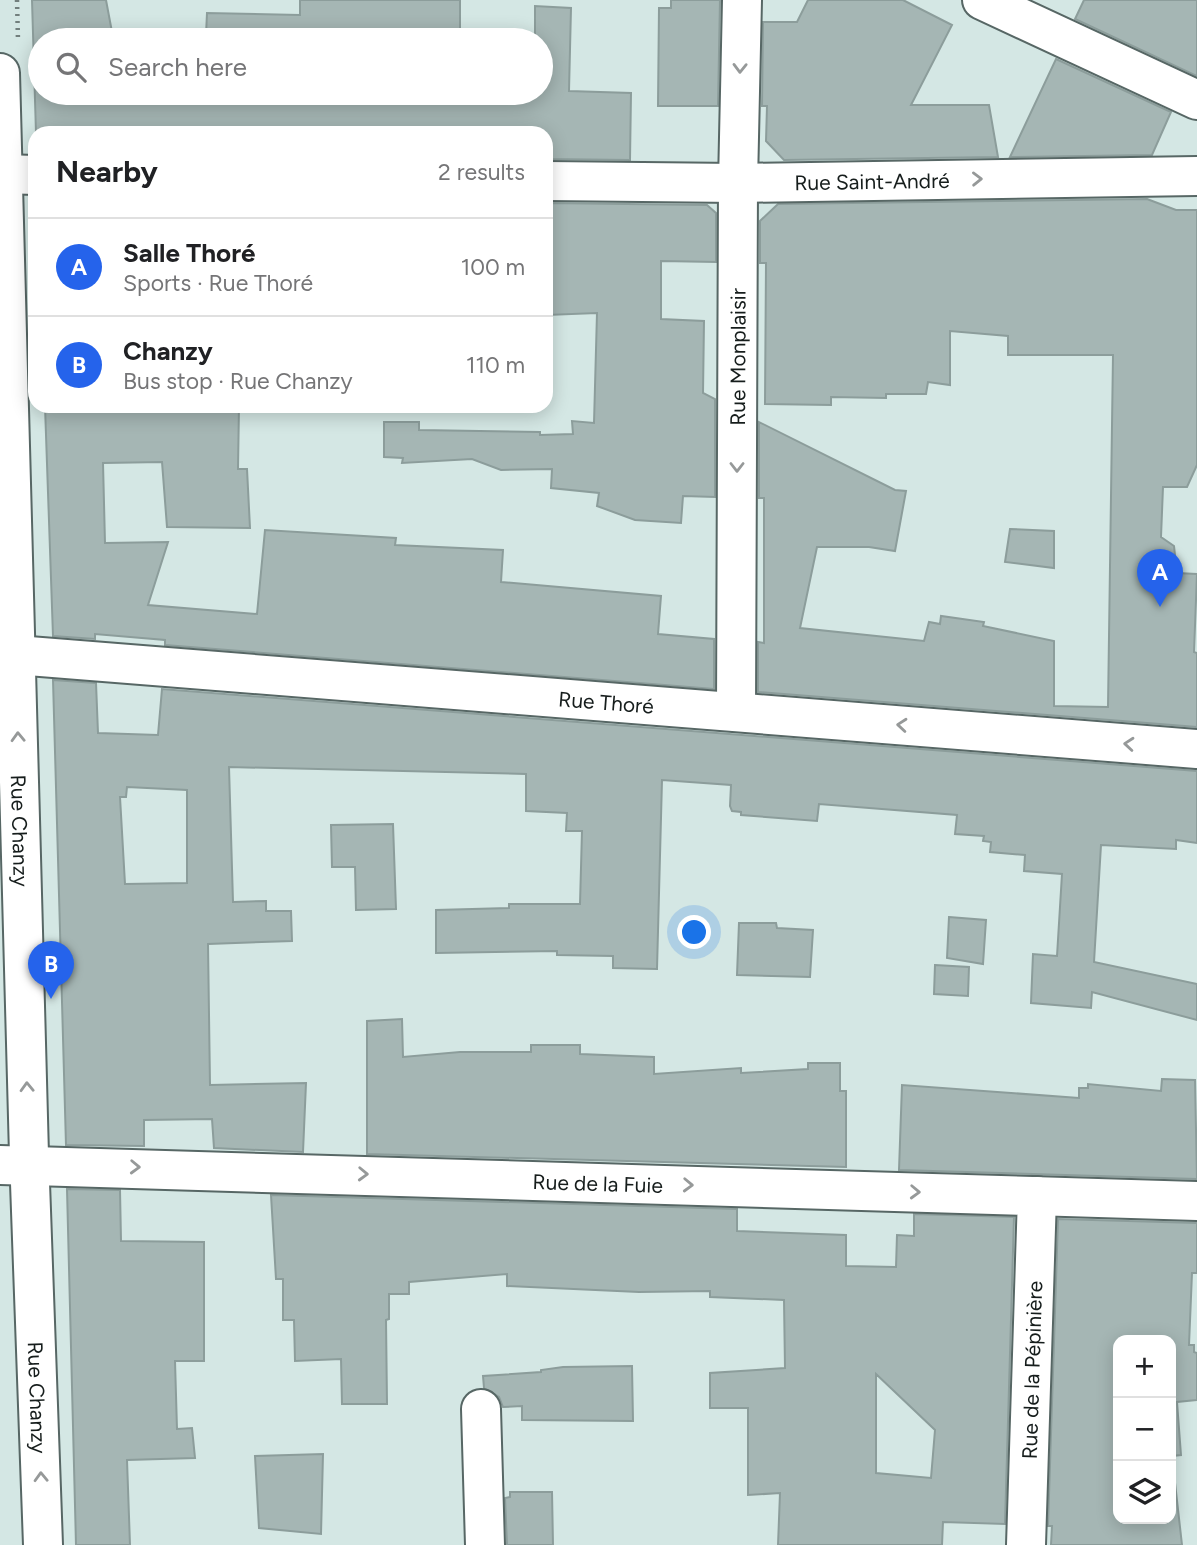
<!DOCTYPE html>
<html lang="en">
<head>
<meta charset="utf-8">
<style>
	body { margin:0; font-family:Figtree,sans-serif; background:#f2f2f2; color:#202124 }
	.controls { position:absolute; right:21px; bottom:21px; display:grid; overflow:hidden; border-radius:14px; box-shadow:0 4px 18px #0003 }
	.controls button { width:63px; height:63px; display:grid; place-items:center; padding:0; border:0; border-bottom:2px solid #e0e0e0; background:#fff; color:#202124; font:35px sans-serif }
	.you { position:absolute; left:695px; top:933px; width:24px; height:24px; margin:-18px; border:5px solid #fff; border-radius:50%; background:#1a73e8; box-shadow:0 0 0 10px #1a73e833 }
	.badge { display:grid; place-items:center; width:46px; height:46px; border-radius:50%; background:#2563eb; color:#fff; font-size:23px; font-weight:700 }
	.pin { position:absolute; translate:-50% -58px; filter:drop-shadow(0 2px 4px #0008) }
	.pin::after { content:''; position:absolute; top:37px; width:24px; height:21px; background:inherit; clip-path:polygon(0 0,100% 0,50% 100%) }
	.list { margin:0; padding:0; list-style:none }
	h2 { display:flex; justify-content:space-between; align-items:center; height:91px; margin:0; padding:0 28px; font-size:30px }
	h2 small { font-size:23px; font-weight:400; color:#757577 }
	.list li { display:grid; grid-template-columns:46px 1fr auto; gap:21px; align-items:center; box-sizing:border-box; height:98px; padding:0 28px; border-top:2px solid #e0e0e0 }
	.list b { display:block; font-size:26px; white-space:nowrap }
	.list p { margin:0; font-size:23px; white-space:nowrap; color:#757577 }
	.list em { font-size:23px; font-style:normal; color:#757577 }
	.icon { flex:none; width:38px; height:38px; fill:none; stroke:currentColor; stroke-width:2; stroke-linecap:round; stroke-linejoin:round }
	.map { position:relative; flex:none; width:1197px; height:1545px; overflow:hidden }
	.search { position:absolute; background:#fff; box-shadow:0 4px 18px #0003; left:28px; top:28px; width:525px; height:77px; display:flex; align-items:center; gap:18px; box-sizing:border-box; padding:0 24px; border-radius:38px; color:#757577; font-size:26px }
	.panel { position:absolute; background:#fff; box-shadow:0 4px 18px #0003; left:28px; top:126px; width:525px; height:287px; border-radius:21px }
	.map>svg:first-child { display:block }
	.building { fill:#a5b6b4; stroke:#8c9d9b; stroke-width:2; fill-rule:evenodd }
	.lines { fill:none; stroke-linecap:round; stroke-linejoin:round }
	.minor-casing { stroke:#576765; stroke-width:42 }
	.major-casing { stroke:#576765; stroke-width:42 }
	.path { stroke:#727f7d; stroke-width:4.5; stroke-dasharray:2 5; stroke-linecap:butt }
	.minor { stroke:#fff; stroke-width:38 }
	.major { stroke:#fff; stroke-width:38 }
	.oneway { stroke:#969999 }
	.labels { text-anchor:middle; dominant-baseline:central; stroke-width:7; stroke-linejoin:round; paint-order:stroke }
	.street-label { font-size:21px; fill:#161d1c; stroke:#d4e7e4 }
</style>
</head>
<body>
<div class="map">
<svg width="1197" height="1545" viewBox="0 0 1197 1545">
	<rect width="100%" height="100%" fill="#d4e7e4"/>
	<!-- building -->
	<path class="building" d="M 32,0 L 106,0 L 112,32 L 206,35 L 207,13 L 300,15 L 300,0 L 460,0 L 460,40 L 40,40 L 40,93 L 541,93 L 541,40 L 535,40 L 535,6 L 571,8 L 569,91 L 631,93 L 630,160 L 546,159 L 546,133 L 36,133 Z
		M 671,0 L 720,0 L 718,106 L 658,106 L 659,8 L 671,8 Z
		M 808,0 L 903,0 L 952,25 L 911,105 L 989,105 L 998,157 L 784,160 L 766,141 L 767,106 L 762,106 L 763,22 L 797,22 Z
		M 1084,0 L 1197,0 L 1197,76 L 1075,19 Z
		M 1056,59 L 1171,112 L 1152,155 L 1010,157 Z
		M 1147,199 L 1176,210 L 1197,210 L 1197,465 L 1187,487 L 1163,487 L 1161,537 L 1174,546 L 1177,573 L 1197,574 L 1194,652 L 1197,653 L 1197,727 L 758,692 L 758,642 L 764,643 L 764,498 L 759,498 L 759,422 L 895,490 L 906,491 L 895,551 L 869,547 L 817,547 L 800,628 L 924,641 L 929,622 L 940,624 L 941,616 L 984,622 L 983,626 L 1054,641 L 1054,706 L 1108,707 L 1113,355 L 1008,355 L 1008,336 L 950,331 L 950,385 L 928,382 L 926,394 L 886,394 L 886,398 L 831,397 L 831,405 L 765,404 L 766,263 L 760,263 L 760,221 L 778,204 Z
		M 546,203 L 707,205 L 716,213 L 716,262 L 661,261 L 661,319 L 704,321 L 703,393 L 715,399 L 715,497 L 683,496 L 681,523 L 635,520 L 597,506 L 599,493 L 551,488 L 552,469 L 501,470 L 472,459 L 402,463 L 403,458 L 384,457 L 384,422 L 419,422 L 419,430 L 540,432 L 540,435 L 573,434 L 572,421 L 594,423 L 597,313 L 547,315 Z
		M 45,406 L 239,406 L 238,469 L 247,469 L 250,528 L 167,527 L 162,462 L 103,463 L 105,543 L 168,542 L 148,605 L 257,614 L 265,530 L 396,538 L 395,545 L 503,550 L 501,582 L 661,596 L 658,634 L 714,639 L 714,689 L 165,645 L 165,640 L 95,634 L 95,639 L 53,636 Z
		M 1010,529 L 1054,531 L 1054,568 L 1005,562 Z
		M 53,680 L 96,683 L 98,733 L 158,735 L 162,689 L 1197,771 L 1197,843 L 1176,840 L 1176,849 L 1101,845 L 1094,962 L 1197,984 L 1197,1020 L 1092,992 L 1091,1008 L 1031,1003 L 1033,954 L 1057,956 L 1062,874 L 1024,871 L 1025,855 L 990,852 L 991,842 L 983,841 L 984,836 L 955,834 L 957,815 L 819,804 L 817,821 L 741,815 L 741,812 L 732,811 L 730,806 L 731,785 L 662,780 L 657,969 L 613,968 L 613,956 L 557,955 L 557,951 L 436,953 L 436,910 L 509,908 L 509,904 L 580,904 L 582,831 L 566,831 L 567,813 L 526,811 L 526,774 L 229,767 L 233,902 L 266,901 L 266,911 L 291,911 L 292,941 L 208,944 L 210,1085 L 306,1083 L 303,1152 L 214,1148 L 212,1119 L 144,1120 L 144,1146 L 66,1145 ZM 127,787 L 187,790 L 187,883 L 125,884 L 120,797 L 126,797 Z
		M 393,824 L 396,909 L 356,910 L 355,867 L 332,867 L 331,825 Z
		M 949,917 L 986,920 L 983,964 L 947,958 Z
		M 739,923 L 776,923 L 777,928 L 813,930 L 810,977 L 737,975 Z
		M 935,965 L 969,967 L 968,996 L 934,994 Z
		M 402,1019 L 403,1057 L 460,1052 L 531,1052 L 531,1045 L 580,1045 L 580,1054 L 654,1057 L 654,1074 L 741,1068 L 741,1073 L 808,1069 L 808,1063 L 840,1063 L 840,1091 L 846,1091 L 846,1167 L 367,1154 L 367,1021 Z
		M 1162,1079 L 1195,1080 L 1197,1179 L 899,1170 L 902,1085 L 1079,1098 L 1079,1088 L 1088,1088 L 1088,1084 L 1161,1091 Z
		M 67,1189 L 120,1190 L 121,1241 L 204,1242 L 204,1361 L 175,1361 L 177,1429 L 192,1428 L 195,1458 L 127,1460 L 130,1545 L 76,1545 Z
		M 271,1195 L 737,1209 L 737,1231 L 846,1235 L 846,1266 L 896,1267 L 897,1235 L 914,1236 L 914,1214 L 1014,1217 L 1005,1524 L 943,1522 L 942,1545 L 778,1545 L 780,1493 L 748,1495 L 748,1408 L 710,1408 L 710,1373 L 785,1368 L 784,1300 L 710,1297 L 710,1291 L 639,1292 L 507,1286 L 507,1274 L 409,1282 L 409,1294 L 389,1294 L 389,1319 L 386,1320 L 387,1404 L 342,1404 L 341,1359 L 295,1361 L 294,1320 L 283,1320 L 283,1279 L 276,1279 ZM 876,1374 L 935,1430 L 931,1478 L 876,1473 Z
		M 1058,1219 L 1197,1223 L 1197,1273 L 1192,1273 L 1189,1345 L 1194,1345 L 1194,1352 L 1197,1353 L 1197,1400 L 1177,1402 L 1181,1455 L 1172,1456 L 1182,1545 L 1051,1545 L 1052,1526 L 1048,1526 ZM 1118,1340 L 1171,1340 L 1171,1519 L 1118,1519 Z
		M 632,1366 L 633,1421 L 522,1420 L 522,1406 L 503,1407 L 499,1397 L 484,1388 L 483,1376 L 541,1372 L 541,1370 L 563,1367 Z
		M 323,1454 L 321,1534 L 259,1528 L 255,1456 Z
		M 510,1492 L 552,1492 L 553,1545 L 507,1545 L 505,1498 L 510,1497 Z"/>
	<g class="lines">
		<!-- minor casing -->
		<g class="minor-casing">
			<g id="minor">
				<path d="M 982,0 L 1197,100"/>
				<path d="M 3,174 L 35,175"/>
				<path id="s1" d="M 546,181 L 738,183 L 1197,176"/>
				<path id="s2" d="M 16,655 L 1197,749"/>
				<path id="s3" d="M 736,712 L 738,183 L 742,0"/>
				<path id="s4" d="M 0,1165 L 1197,1201"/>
				<path d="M 481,1409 L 485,1545"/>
				<path id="s5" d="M 1026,1545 L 1037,1196"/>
			</g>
		</g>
		<!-- major casing -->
		<g class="major-casing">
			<g id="major">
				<path id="s6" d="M 0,73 L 29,1155 L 43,1545"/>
			</g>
		</g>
		<!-- path -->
		<path class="path" d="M 17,0 L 18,41"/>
		<!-- minor -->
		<use href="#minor" class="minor"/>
		<!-- major -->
		<use href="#major" class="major"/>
	</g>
	<!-- one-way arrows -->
	<defs><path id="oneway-chevron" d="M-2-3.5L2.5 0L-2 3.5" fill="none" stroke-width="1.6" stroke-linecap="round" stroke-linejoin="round" transform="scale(1.75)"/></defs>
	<g class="oneway">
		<use href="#oneway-chevron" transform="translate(740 68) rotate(91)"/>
		<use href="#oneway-chevron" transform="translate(977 179) rotate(-1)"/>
		<use href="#oneway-chevron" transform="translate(737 467) rotate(90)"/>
		<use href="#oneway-chevron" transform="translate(902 725) rotate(-175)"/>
		<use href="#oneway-chevron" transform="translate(18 737) rotate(-92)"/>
		<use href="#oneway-chevron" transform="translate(1129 744) rotate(-175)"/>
		<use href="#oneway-chevron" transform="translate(27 1087) rotate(-92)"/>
		<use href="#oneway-chevron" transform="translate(135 1167) rotate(2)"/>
		<use href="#oneway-chevron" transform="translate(363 1174) rotate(2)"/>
		<use href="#oneway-chevron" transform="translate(688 1185) rotate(2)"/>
		<use href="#oneway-chevron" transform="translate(915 1192) rotate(2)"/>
		<use href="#oneway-chevron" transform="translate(41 1477) rotate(-92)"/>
	</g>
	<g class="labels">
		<!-- street labels -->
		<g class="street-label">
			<text stroke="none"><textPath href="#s1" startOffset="326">Rue Saint-André</textPath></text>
			<text stroke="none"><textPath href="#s3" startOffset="355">Rue Monplaisir</textPath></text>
			<text stroke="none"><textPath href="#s2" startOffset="592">Rue Thoré</textPath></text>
			<text stroke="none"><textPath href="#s6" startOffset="758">Rue Chanzy</textPath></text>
			<text stroke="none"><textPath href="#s4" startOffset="598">Rue de la Fuie</textPath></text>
			<text stroke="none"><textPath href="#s5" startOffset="175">Rue de la Pépinière</textPath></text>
			<text stroke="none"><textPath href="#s6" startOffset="1325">Rue Chanzy</textPath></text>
		</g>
	</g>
</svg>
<div class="controls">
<button>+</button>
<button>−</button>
<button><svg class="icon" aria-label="layers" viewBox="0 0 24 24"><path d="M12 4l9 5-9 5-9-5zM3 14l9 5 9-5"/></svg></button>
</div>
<div class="you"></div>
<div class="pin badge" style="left:1160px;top:607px">A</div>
<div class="pin badge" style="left:51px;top:999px">B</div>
<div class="search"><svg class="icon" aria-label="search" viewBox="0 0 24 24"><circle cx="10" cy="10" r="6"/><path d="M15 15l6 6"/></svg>Search here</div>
<section class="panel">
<h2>Nearby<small>2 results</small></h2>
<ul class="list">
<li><span class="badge">A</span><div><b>Salle Thoré</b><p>Sports · Rue Thoré</p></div><em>100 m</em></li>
<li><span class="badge">B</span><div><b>Chanzy</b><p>Bus stop · Rue Chanzy</p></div><em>110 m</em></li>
</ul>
</section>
</div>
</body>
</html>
